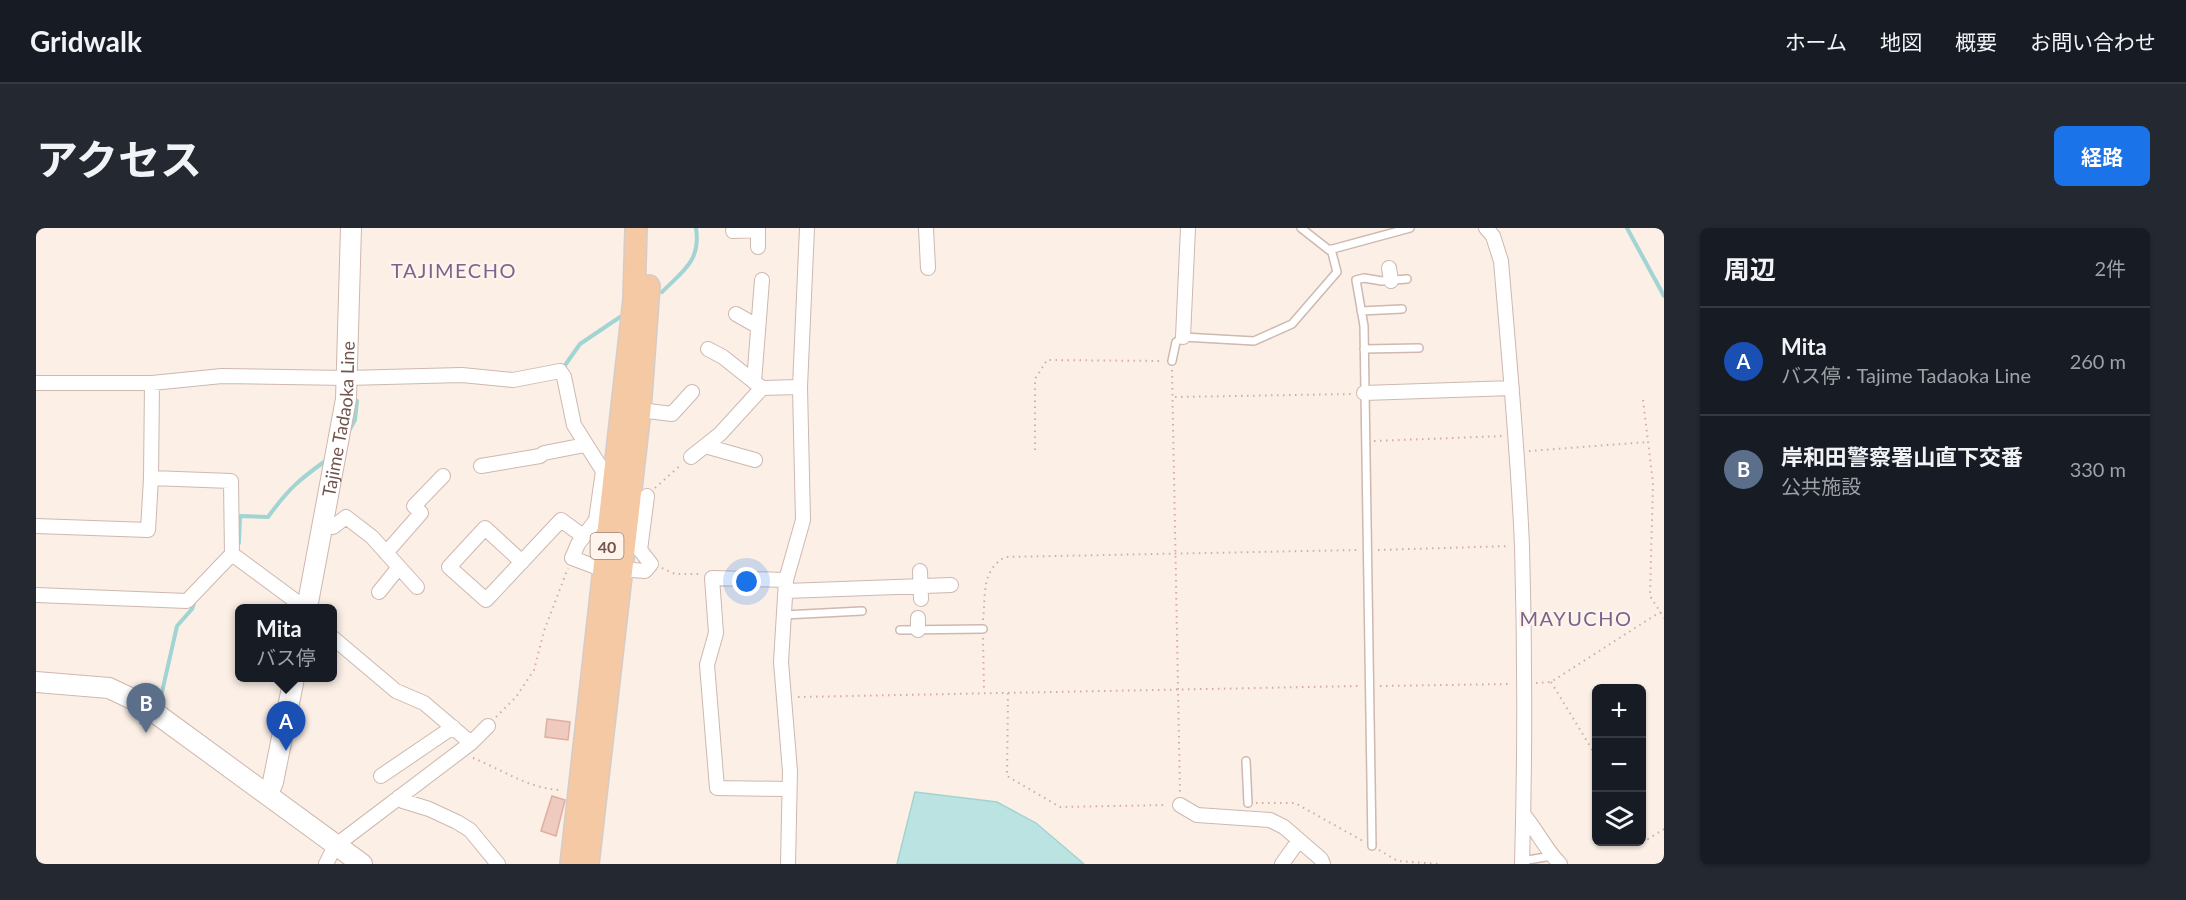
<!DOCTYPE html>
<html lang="ja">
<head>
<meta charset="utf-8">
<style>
	body { margin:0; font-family:Lato,"Noto Sans JP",sans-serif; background:#242831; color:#f1f3f6 }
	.controls { position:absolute; right:18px; bottom:18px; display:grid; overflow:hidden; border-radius:9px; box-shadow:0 2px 4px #0004 }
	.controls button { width:54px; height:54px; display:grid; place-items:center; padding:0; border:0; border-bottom:2px solid #363941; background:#171b24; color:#f1f3f6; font:30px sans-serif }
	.you { position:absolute; left:711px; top:354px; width:21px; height:21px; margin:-15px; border:4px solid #fff; border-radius:50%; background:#1a73e8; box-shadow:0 0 0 9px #1a73e833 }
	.badge { display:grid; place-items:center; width:39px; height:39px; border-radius:50%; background:#1a73e8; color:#fff; font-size:20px; font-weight:700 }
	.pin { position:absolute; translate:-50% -50px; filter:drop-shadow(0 2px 3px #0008) }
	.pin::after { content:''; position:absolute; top:32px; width:21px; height:18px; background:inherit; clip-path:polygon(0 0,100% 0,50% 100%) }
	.popup { position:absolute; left:199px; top:376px; width:102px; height:78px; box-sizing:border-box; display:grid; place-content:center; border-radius:9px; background:#171b24; filter:drop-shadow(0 2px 4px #0005); font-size:20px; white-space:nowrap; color:#9ea1a6 }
	.popup b { font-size:22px; color:#f1f3f6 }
	.popup::after { content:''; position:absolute; left:50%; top:100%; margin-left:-12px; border:12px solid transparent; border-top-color:#171b24 }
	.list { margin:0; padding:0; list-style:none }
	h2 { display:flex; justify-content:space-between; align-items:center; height:78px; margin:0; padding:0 24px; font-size:26px }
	h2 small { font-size:20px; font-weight:400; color:#9ea1a6 }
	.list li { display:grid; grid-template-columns:39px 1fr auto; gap:18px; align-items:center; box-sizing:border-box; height:108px; padding:0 24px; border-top:2px solid #363941 }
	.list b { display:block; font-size:22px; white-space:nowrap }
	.list p { margin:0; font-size:20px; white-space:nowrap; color:#9ea1a6 }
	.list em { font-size:20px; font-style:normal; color:#9ea1a6 }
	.icon { flex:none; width:33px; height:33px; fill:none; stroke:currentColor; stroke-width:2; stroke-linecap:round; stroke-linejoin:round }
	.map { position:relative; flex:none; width:1628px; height:636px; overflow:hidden; border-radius:9px }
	header { display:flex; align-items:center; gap:36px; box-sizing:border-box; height:84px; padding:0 30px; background:#171b24; border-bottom:2px solid #363941 }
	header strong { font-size:28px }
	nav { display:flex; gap:33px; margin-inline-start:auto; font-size:21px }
	.intro { display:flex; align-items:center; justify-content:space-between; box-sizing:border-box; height:144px; padding:0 36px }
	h1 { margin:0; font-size:42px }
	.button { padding:15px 27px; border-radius:9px; background:#1a73e8; color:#fff; font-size:21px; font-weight:700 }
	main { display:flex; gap:36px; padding:0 36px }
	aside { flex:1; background:#171b24; border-radius:9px; box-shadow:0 2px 4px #0004 }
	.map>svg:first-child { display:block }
	.water { fill:#bbe3e2; stroke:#a2d4d3; stroke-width:1.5 }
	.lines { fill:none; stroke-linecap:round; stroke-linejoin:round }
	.stream { stroke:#a2d4d3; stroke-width:4 }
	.building { fill:#eecabf; stroke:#e0aea1; stroke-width:1.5 }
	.service-casing { stroke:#ceb8b0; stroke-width:10 }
	.minor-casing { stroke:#ceb8b0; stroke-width:16 }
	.secondary-casing { stroke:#d0b7ad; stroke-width:22 }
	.primary-casing { stroke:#d5ccc9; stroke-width:24 }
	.path { stroke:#d3ada2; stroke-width:2; stroke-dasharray:1.5 4.5; stroke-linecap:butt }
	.service { stroke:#fff; stroke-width:7 }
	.minor { stroke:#fff; stroke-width:14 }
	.secondary { stroke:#fff; stroke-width:20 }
	.primary { stroke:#f5c9a3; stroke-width:21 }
	.labels { text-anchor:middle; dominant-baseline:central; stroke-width:4.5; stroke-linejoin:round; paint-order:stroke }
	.shield { fill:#fef4ec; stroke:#9c847c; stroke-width:1.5 }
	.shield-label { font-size:16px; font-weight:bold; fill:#72544c }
	.street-label { font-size:18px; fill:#72544c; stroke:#fef4ec }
	.neighbourhood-label { font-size:20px; letter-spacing:1.5px; fill:#7a648e; stroke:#fef4ec }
</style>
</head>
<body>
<header>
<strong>Gridwalk</strong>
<nav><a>ホーム</a><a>地図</a><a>概要</a><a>お問い合わせ</a></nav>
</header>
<div class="intro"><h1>アクセス</h1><a class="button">経路</a></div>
<main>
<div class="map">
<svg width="1628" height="636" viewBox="0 0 1628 636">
	<rect width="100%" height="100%" fill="#fbefe6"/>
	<!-- water -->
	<path class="water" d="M 879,564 L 961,574 L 1000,595 L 1048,636 L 861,636 Z"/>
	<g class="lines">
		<!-- stream -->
		<path class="stream" d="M 1591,0 L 1628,68
			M 626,64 C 647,43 665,33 660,0
			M 527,140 L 544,116 L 584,89
			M 314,201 L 319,192 L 321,173
			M 203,315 L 204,288 L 232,289 C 253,260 264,251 292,231
			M 107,464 L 126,464 L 141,398 L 156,381 L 158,375
			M 105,495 L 106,488"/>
	</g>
	<!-- building -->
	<path class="building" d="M 511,491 L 534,494 L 532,512 L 509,509 Z
		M 516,568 L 529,572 L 520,608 L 505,603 Z"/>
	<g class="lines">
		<!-- service casing -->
		<g class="service-casing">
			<path id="service" d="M 1265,0 L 1293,22 L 1374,0
				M 1325,83 L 1366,81
				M 1328,121 L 1383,120
				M 1136,133 L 1140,114 L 1147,109 L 1218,113 L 1256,96 L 1301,44 L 1295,21
				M 748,387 L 826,383
				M 864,402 L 947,401
				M 1210,533 L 1212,575
				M 1336,618 L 1328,98 L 1320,52 L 1328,50 L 1346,53 L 1371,51
				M 1486,633 L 1516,628"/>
		</g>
		<!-- minor casing -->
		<g class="minor-casing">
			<path id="minor" d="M 722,0 L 722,19
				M 890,0 L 892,40
				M 1450,0 L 1457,8 L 1465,33 C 1473,128 1482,223 1486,318 C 1489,424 1489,530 1486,636
				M 697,3 L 722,2
				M 1353,40 L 1355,53
				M 700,86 L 721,98
				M 1147,109 L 1152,0
				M 672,121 L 687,129 L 726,160 L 764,159
				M 718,154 L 726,52
				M 0,155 L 116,155 L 186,148 L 311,150 L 426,147 L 477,152 L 524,143 L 528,149 L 538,197 L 567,243 L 560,292 L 542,316 L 536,330 L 560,339 L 569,339
				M 1328,165 L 1476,160
				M 604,182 L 636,186 L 656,164
				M 669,218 L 719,232
				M 655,229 L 684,206 L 726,160
				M 445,238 L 504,228 L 508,225 L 549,217
				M 0,298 L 112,302 L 115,250 L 116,155
				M 287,298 L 297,299 L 310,289 L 336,309 L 381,359
				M 350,325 L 385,285 L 378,278 L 407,248
				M 196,326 L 269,380
				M 486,334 L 449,300 L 413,339 L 450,372 L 525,292 L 547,308
				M 586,341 L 609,343 L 615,336 L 604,322 L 611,268
				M 884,343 L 885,371
				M 750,352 L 676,350 L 680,405 L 671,437 L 681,560 L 753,561
				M 750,363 L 915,357
				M 343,364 L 363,339
				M 0,367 L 151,373 L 196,326 L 195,253 L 115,250
				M 882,390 L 882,402
				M 296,409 L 360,463 L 388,475 L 435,515
				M 345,548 L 417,499
				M 363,569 L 367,573 L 393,581 L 421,594 L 434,602 L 462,636
				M 1144,577 L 1161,587 L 1234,592 L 1248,599 L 1285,631 L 1287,636
				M 1487,586 C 1501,602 1509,621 1524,636
				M 290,636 L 299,618 L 435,515 L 452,498
				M 752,636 L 754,543 L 745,434 L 750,352 L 767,292 L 764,159 L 771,0
				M 1246,636 L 1263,612"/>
		</g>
		<!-- secondary casing -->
		<g class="secondary-casing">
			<g id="secondary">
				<path id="s1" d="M 271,380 L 310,171 L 315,0"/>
				<path d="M 0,454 L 73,460 L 107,476 L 326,636"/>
				<path d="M 232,566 L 237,554 L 258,450"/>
			</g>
		</g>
		<!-- primary casing -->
		<g class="primary-casing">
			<path id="primary" d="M 535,636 L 598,71 L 600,0
				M 552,636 L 604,182 L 613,58"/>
		</g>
		<!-- path -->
		<path class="path" d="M 1136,142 L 1144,565
			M 1139,169 L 1316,166
			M 1607,172 L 1617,255 L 1614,368 L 1628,390
			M 1338,213 L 1468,208
			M 999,222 L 999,151 L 1011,132 L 1127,133
			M 1493,223 L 1612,214
			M 619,260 L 646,236
			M 1342,322 L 1474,318
			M 626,340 L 639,346 L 664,346
			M 947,392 C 950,366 945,343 969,329 L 1321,322
			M 947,410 L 948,464
			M 1515,454 L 1560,528
			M 1500,455 L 1515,454 L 1624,384
			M 1344,458 L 1476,456
			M 972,465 L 971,548 L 1024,579 L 1131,577
			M 762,469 L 1323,458
			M 460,489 L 480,469 L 498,442 L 508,403 L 532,340
			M 437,530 C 465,541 495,562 526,562
			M 1220,575 L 1259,575 L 1327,613
			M 1606,600 L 1612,611 L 1628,601
			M 1343,622 L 1362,633 L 1403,636"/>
		<!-- service -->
		<use href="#service" class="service"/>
		<!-- minor -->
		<use href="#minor" class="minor"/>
		<!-- secondary -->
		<use href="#secondary" class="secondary"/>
		<!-- primary -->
		<use href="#primary" class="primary"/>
	</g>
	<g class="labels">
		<!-- shield labels -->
		<rect class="shield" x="554.5" y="305" width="33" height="26" rx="4.5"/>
		<g class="shield-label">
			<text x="571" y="318">40</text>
		</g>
		<!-- street labels -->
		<g class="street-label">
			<text stroke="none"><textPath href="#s1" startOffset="192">Tajime Tadaoka Line</textPath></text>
		</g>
		<!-- neighbourhood labels -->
		<g class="neighbourhood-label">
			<text x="418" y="42">TAJIMECHO</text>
			<text x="1540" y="390">MAYUCHO</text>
		</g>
	</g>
</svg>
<div class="controls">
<button>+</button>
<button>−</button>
<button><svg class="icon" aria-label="layers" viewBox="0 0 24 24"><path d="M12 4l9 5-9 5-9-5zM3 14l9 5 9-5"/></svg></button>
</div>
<div class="you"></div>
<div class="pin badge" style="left:250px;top:523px;background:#1a4fb4">A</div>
<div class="popup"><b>Mita</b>バス停</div>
<div class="pin badge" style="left:110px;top:505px;background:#5c6f8a">B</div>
</div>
<aside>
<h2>周辺<small>2件</small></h2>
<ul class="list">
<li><span class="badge" style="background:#1a4fb4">A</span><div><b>Mita</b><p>バス停 · Tajime Tadaoka Line</p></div><em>260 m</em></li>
<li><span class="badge" style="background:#5c6f8a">B</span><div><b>岸和田警察署山直下交番</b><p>公共施設</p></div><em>330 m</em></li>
</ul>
</aside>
</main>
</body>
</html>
